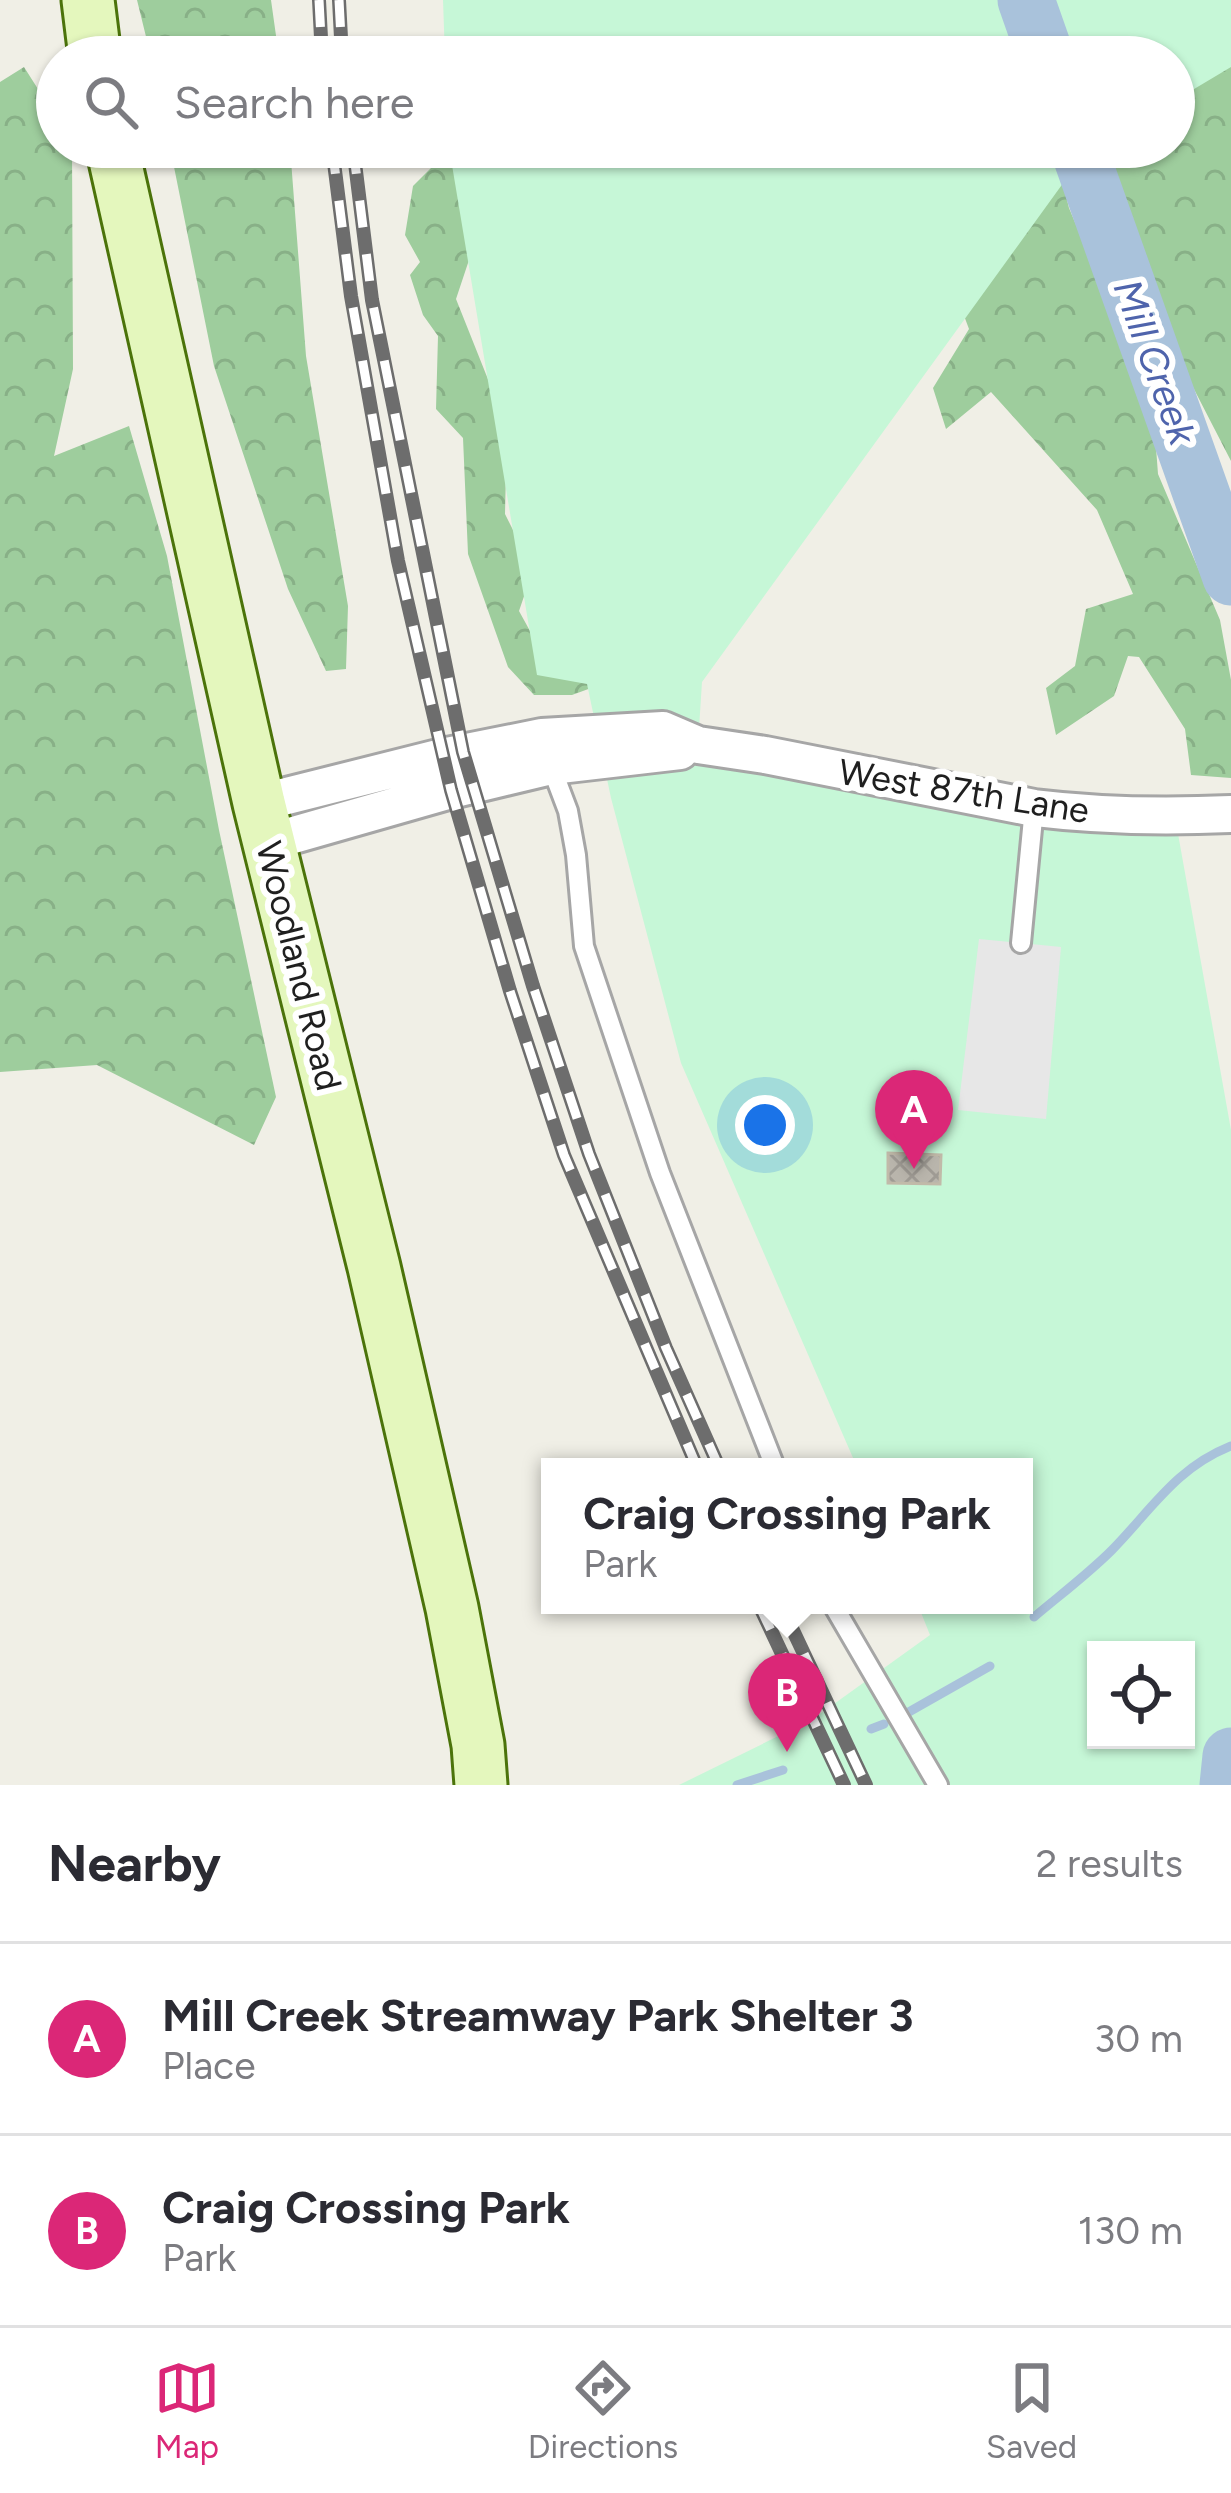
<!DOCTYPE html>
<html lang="en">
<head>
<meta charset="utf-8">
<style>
	body { margin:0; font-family:Figtree,sans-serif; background:#f7f7f7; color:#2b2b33 }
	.controls { position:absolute; right:36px; bottom:36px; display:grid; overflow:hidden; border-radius:0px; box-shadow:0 3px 9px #0004 }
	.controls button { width:108px; height:108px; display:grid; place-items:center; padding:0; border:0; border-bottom:3px solid #e1e1e2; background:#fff; color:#2b2b33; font:60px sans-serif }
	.you { position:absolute; left:765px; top:1125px; width:42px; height:42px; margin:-30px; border:9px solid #fff; border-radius:50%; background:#1a73e8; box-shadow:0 0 0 18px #1a73e833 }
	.badge { display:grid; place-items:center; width:78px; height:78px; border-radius:50%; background:#db2777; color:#fff; font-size:39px; font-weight:700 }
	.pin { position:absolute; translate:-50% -99px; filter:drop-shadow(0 3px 6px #0008) }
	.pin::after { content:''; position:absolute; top:63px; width:42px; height:36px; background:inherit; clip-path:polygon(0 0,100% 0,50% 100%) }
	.popup { position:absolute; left:541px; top:1458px; width:492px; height:156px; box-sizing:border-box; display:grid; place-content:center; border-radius:0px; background:#fff; filter:drop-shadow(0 3px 9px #0005); font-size:39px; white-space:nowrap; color:#7c7c81 }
	.popup b { font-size:45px; color:#2b2b33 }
	.popup::after { content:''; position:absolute; left:50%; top:100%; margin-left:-24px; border:24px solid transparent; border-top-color:#fff }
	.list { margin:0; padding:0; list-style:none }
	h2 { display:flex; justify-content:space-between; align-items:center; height:156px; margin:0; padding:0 48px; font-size:51px }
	h2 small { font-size:39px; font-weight:400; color:#7c7c81 }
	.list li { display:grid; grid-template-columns:78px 1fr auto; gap:36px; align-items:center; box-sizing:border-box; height:192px; padding:0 48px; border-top:3px solid #e1e1e2 }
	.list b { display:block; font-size:45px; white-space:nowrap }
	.list p { margin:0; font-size:39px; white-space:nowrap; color:#7c7c81 }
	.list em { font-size:39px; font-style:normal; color:#7c7c81 }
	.icon { flex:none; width:66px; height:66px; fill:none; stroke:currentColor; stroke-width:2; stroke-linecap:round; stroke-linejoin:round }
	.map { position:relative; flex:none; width:1231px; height:1785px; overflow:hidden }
	.search { position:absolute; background:#fff; box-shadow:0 3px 9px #0004; left:36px; right:36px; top:36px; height:132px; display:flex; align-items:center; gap:30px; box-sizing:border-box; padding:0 42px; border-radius:66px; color:#7c7c81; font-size:45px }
	.sheet { height:540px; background:#fff }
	nav { display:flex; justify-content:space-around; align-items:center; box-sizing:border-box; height:168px; border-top:3px solid #e1e1e2; background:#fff; font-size:33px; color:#7c7c81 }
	nav a { display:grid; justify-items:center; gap:6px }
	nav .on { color:#db2777 }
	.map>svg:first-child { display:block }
	.forest { fill:url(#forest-crowns) }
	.park { fill:#c6f7d7; fill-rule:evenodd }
	.parking { fill:#e7e7e7 }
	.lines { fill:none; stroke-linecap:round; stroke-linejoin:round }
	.stream { stroke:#a9c2db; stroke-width:9 }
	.river { stroke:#a9c2db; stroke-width:57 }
	.building { fill:url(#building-cross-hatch); stroke:#c1baa9; stroke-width:3 }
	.service-casing { stroke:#a6a6a6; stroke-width:24 }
	.minor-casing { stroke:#a6a6a6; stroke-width:42 }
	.secondary-casing { stroke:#4b730a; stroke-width:57 }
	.service { stroke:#fff; stroke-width:18 }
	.minor { stroke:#fff; stroke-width:36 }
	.secondary { stroke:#e4f7bd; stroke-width:51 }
	.rail-casing { stroke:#6d6d6d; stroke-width:14 }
	.rail { stroke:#fff; stroke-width:9; stroke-dasharray:27; stroke-linecap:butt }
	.labels { text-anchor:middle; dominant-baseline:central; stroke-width:12; stroke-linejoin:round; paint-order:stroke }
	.street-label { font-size:36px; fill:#1f1f1f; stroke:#fff }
	.water-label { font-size:39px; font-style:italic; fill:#4f64ac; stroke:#fff }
</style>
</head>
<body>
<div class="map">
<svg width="1231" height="1785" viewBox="0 0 1231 1785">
	<defs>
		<pattern id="forest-crowns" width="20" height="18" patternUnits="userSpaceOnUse" patternTransform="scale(3)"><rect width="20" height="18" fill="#9ecd9d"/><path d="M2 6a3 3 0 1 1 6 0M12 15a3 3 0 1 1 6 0" fill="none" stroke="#88b087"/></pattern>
		<pattern id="building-cross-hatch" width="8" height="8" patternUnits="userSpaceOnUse" patternTransform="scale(3)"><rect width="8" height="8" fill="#b9b5ac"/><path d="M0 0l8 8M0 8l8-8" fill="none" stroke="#9f9b94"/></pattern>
	</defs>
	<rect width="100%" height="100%" fill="#f0efe6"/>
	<!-- forest -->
	<path class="forest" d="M 137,0 L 271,0 L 279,57 L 151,57 Z
		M 1231,0 L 1231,461 L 1130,265 L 1089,147 L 1174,147 L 1174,57 Z
		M 24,67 L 57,119 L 57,147 L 72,147 L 73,369 L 54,456 L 129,426 L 167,556 L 219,830 L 276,1097 L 254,1145 L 97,1065 L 0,1072 L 0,82 Z
		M 170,147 L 290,147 L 306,356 L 348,606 L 346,669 L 326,671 L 288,589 L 214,366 Z
		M 1054,147 L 1069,208 L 1153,408 L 1158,474 L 1220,620 L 1231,680 L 1231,778 L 1191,775 L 1185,729 L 1139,657 L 1128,656 L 1114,696 L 1056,735 L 1046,688 L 1075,666 L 1086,609 L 1133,594 L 1097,510 L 991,392 L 946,429 L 933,388 L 969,329 L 930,225 Z
		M 464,154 L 473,248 L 456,299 L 507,427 L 505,514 L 533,570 L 519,611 L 546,660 L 613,680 L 572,695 L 534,695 L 508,667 L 468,554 L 463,438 L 436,409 L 438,336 L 423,315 L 410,275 L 420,262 L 405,235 L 413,186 L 437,162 Z"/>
	<!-- park -->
	<path class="park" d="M 443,0 L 1231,0 L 1231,67 L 1174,101 L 1174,57 L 445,57 Z
		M 449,147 L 1098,147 L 1082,157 L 702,682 L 698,744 L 1175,817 L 1231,1130 L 1231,1756 L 1228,1785 L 679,1785 L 813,1719 L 930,1635 L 918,1605 L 1024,1605 L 1024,1467 L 857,1467 L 681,1063 L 611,798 L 587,684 L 537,675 ZM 1096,1650 L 1186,1650 L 1186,1740 L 1096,1740 Z"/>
	<!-- parking -->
	<path class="parking" d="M 979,939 L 1061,947 L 1046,1119 L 958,1110 Z"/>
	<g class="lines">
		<!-- stream -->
		<path class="stream" d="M 1034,1617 C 1060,1595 1088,1574 1112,1550 C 1152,1509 1176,1468 1231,1446
			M 907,1713 L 990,1666
			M 871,1729 L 884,1724
			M 737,1785 L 783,1770"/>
		<!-- river -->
		<path class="river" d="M 1026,0 L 1046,57
			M 1078,147 L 1231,577
			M 1228,1785 L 1231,1756"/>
	</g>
	<!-- building -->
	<path class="building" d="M 888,1153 L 941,1155 L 940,1184 L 888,1183 Z"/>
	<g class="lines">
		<!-- service casing -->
		<g class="service-casing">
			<path id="service" d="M 551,766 L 568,811 L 576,855 L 584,946 L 660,1173 L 775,1467
				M 1021,943 L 1034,808
				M 833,1605 L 938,1785"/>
		</g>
		<!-- minor casing -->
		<g class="minor-casing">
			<path id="minor" d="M 259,803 L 442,757 L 542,737 L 663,730 L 698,745 L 765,755 L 1034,808 C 1100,816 1165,817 1231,814
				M 269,842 L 451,790 L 551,766 L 680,751"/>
		</g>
		<!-- secondary casing -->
		<g class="secondary-casing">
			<path id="secondary" d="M 88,0 L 95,57
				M 112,147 L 259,803 L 374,1267 L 452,1608 L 478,1745 L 481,1785"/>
		</g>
		<!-- service -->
		<use href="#service" class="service"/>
		<!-- minor -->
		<use href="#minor" class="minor"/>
		<!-- secondary -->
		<use href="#secondary" class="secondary"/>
		<!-- rail casing -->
		<g class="rail-casing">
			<path id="rail" d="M 319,0 L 322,57
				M 339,0 L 342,57
				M 332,147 L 351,296 L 398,561 L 451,790 L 510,991 L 564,1155 L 697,1467
				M 353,147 L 372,300 L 463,752 L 533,986 L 589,1154 L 666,1348 L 719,1467
				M 759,1605 L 844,1785
				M 781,1605 L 866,1785"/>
		</g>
		<!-- rail -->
		<use href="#rail" class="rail"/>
	</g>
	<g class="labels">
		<!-- street labels -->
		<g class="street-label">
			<text transform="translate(964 791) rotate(9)">West 87th Lane</text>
			<text transform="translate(299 966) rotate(76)">Woodland Road</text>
		</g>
		<!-- water labels -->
		<g class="water-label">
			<text transform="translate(1155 362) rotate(70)">Mill Creek</text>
		</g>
	</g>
</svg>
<div class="controls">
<button><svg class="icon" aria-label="locate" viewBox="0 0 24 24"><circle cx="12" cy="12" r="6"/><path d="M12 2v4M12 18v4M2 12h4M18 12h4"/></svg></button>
</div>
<div class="you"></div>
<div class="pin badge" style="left:914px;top:1169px">A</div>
<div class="pin badge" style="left:787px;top:1752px">B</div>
<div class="popup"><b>Craig Crossing Park</b>Park</div>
<div class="search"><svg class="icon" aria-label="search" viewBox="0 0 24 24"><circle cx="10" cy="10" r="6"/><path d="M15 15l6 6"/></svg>Search here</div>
</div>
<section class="sheet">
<h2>Nearby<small>2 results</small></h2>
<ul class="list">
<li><span class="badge">A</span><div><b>Mill Creek Streamway Park Shelter 3</b><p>Place</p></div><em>30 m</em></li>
<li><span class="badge">B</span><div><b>Craig Crossing Park</b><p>Park</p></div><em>130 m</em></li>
</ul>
</section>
<nav>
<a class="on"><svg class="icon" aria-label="map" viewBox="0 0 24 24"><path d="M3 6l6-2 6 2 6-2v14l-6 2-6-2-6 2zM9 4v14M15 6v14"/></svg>Map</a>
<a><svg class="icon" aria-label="directions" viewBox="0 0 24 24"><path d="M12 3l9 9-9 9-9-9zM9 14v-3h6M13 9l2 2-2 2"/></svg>Directions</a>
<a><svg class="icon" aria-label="saved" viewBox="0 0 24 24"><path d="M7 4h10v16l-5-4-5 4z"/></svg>Saved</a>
</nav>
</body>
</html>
